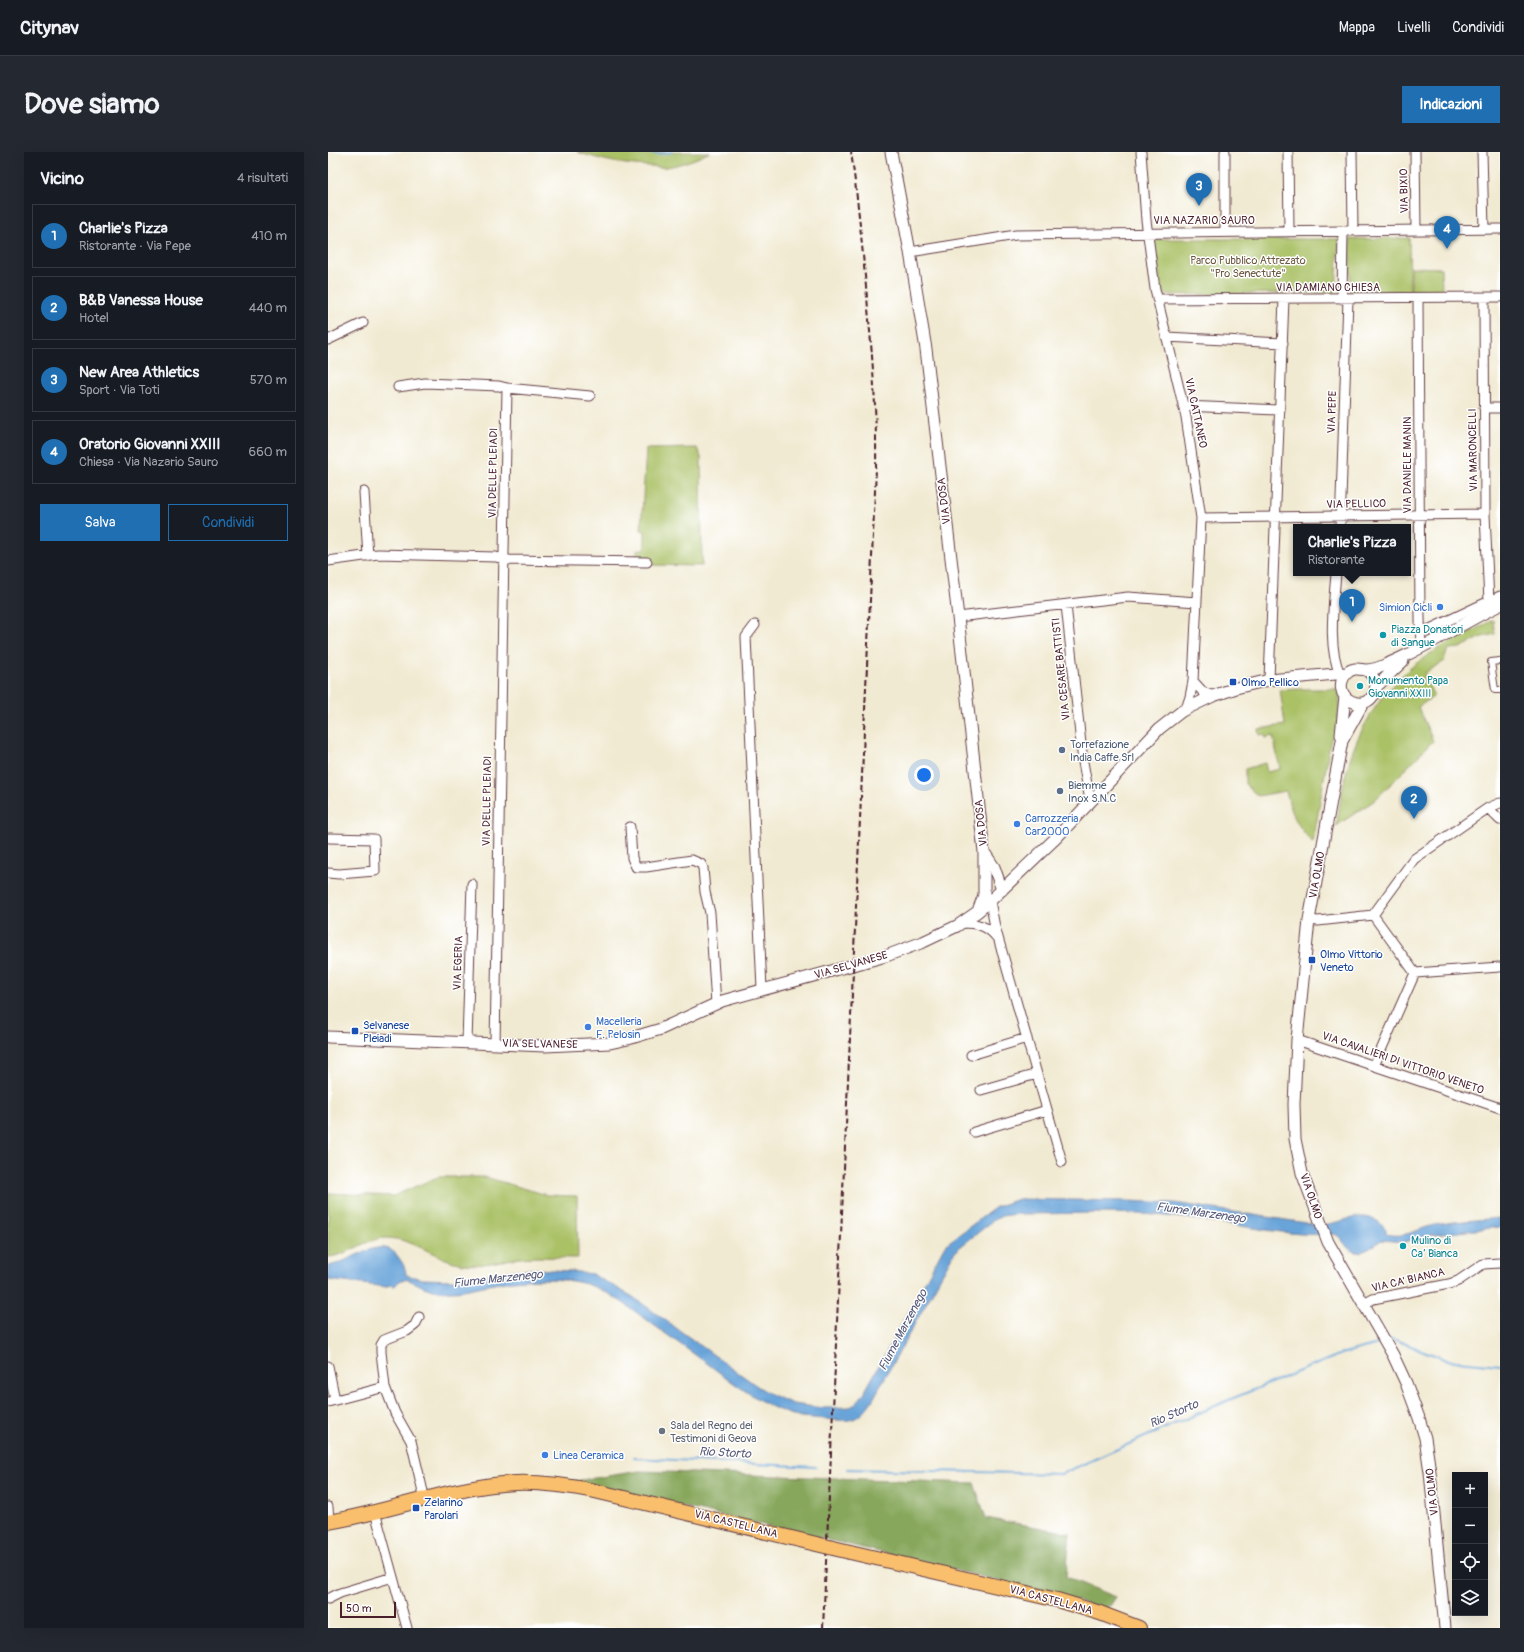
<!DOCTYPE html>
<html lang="it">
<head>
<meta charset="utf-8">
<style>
	body { margin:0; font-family:Pangolin,sans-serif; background:#242831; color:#f1f3f6 }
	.controls { position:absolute; right:12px; bottom:12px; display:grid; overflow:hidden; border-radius:0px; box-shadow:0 4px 16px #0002 }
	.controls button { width:36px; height:36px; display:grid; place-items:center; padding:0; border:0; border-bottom:1px solid #363941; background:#171b24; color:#f1f3f6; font:20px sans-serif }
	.scale { position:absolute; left:12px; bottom:10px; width:56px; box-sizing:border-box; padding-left:4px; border:2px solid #4a1f2b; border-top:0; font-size:11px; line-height:14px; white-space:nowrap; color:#4a1f2b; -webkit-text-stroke:3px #fff; paint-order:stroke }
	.you { position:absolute; left:596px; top:623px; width:14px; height:14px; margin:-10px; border:3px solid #fff; border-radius:50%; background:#1a73e8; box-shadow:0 0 0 6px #1a73e833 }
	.badge { display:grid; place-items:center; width:26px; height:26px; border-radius:50%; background:#1f6fb2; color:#fff; font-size:13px; font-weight:700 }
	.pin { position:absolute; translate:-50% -33px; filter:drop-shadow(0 1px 2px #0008) }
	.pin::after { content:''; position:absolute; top:21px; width:14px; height:12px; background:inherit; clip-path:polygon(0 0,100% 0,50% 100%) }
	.popup { position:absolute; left:965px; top:372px; width:118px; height:52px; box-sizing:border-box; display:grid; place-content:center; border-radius:0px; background:#171b24; filter:drop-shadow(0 1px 3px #0005); font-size:13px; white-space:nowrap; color:#9ea1a6 }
	.popup b { font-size:15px; color:#f1f3f6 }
	.popup::after { content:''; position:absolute; left:50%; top:100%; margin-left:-8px; border:8px solid transparent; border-top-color:#171b24 }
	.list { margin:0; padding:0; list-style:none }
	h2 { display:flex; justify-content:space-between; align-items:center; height:52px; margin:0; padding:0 16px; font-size:17px }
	h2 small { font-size:13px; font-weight:400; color:#9ea1a6 }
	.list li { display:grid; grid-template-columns:26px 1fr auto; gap:12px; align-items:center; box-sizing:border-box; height:64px; margin:0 8px 8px; padding:0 8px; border:1px solid #363941; border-radius:0px }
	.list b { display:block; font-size:15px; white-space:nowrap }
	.list p { margin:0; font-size:13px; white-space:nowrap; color:#9ea1a6 }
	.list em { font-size:13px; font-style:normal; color:#9ea1a6 }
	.actions { display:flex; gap:8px; padding:12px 16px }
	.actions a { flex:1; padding:9px 0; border:1px solid #1f6fb2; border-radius:0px; text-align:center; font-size:14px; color:#1f6fb2 }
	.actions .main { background:#1f6fb2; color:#fff }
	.icon { flex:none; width:22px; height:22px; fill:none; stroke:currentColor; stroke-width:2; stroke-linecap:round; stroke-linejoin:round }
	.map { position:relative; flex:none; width:1172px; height:1476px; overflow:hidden; border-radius:0px }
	header { display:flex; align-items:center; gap:24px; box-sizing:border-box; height:56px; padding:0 20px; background:#171b24; border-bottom:1px solid #363941 }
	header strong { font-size:19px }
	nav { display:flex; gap:22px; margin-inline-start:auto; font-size:14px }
	.intro { display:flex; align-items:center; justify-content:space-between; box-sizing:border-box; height:96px; padding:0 24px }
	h1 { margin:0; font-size:28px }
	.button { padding:10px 18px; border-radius:0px; background:#1f6fb2; color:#fff; font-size:14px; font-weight:700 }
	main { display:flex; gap:24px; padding:0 24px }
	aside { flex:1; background:#171b24; border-radius:0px; box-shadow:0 4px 16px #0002 }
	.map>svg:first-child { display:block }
	.green { fill:#aac166; stroke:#7a7048 }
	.forest { fill:#87a75b; stroke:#686343 }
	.water { fill:#69a4d9; stroke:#5a6282 }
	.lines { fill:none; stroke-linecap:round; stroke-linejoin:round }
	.stream { stroke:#69a4d9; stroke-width:2 }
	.pedestrian-casing { stroke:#633d44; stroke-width:8 }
	.minor-casing { stroke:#633d44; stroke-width:11 }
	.tertiary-casing { stroke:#633d44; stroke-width:13 }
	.primary-casing { stroke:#633d44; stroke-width:16 }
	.pedestrian { stroke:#fff; stroke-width:6 }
	.minor { stroke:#fff; stroke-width:9 }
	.tertiary { stroke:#fff; stroke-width:11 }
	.primary { stroke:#f9bf6d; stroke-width:14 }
	.rail { stroke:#4a1f2b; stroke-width:2; stroke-dasharray:6 3; stroke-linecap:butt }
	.primary-bridge-casing { stroke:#633d44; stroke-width:16; stroke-linecap:butt }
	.primary-bridge { stroke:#f9bf6d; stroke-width:14 }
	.shop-dot { fill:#3f7fe0; stroke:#fff; stroke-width:1.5 }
	.culture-dot { fill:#0f9aa8; stroke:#fff; stroke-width:1.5 }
	.transit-dot { fill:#1a4fb4; stroke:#fff; stroke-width:1.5 }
	.service-dot { fill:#5c6f8a; stroke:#fff; stroke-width:1.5 }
	.worship-dot { fill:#6b7280; stroke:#fff; stroke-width:1.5 }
	.labels { text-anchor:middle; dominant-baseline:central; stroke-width:3; stroke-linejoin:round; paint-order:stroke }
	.street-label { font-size:11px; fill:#4a1f2b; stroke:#fff }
	.park-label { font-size:11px; fill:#6c5840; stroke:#fff }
	.shop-label { font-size:11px; fill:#366cbe; stroke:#fff; text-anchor:start }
	.culture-label { font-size:11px; fill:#0d838f; stroke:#fff; text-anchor:start }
	.transit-label { font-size:11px; fill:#164399; stroke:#fff; text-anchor:start }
	.service-label { font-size:11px; fill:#4e5e75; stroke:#fff; text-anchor:start }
	.worship-label { font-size:11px; fill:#5b616d; stroke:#fff; text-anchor:start }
	.water-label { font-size:12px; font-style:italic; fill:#585b79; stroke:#fff }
</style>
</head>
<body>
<header>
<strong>Citynav</strong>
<nav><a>Mappa</a><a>Livelli</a><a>Condividi</a></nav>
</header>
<div class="intro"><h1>Dove siamo</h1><a class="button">Indicazioni</a></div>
<main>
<aside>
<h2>Vicino<small>4 risultati</small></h2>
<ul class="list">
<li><span class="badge">1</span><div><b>Charlie's Pizza</b><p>Ristorante · Via Pepe</p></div><em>410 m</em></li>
<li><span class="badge">2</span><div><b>B&amp;B Vanessa House</b><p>Hotel</p></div><em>440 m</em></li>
<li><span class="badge">3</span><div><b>New Area Athletics</b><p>Sport · Via Toti</p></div><em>570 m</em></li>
<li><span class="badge">4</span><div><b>Oratorio Giovanni XXIII</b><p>Chiesa · Via Nazario Sauro</p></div><em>660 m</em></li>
</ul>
<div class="actions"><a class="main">Salva</a><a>Condividi</a></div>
</aside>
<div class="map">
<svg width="1172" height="1476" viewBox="0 0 1172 1476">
	<rect width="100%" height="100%" fill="#fff"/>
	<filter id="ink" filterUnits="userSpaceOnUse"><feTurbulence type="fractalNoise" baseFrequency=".025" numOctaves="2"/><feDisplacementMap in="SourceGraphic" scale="8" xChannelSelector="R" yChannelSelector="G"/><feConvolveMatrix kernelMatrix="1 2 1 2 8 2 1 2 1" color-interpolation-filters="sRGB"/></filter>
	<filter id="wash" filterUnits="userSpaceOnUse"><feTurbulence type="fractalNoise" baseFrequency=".012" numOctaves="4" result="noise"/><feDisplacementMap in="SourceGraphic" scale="16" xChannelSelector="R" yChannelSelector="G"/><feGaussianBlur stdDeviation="0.9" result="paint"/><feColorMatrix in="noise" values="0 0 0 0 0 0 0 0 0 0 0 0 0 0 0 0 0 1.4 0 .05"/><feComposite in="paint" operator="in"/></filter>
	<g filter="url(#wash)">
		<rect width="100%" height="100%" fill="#f1ead2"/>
		<!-- green -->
		<path class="green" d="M 249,0 L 382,0 C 371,6 352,13 339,15 C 333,16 327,14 321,14 C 295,13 273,8 249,0 Z
			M 1081,86 L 1082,139 L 1022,140 L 1022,87 Z
			M 829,87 L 1011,87 L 1008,140 L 834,143 L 826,91 Z
			M 1083,115 L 1113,116 L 1114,138 L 1083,139 Z
			M 369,296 L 373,305 L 374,414 L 319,413 L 309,406 L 309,398 L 317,397 L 317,379 L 313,378 L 318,297 Z
			M 1165,468 L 1167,482 L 1154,485 L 1132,496 L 1121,497 L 1116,506 L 1117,509 L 1098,520 L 1096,524 L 1105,542 L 1105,545 L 1090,555 L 1105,589 L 1047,648 L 1008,674 C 1012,655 1014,634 1020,614 C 1033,567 1065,523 1108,498 C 1127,487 1146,478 1165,468 Z
			M 972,537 L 1007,537 L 1012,543 L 1008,585 L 1003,586 L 985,691 C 967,671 965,665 958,639 L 930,644 L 917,632 L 917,617 L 937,611 L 939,620 L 952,617 L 945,584 L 937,586 L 936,582 L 931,583 L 930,577 L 957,573 L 952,538 Z
			M 110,1025 L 157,1025 L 219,1043 L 249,1044 L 250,1106 C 231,1106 211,1104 192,1106 C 173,1108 154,1115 135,1112 C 109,1108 87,1087 60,1086 C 38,1085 21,1104 0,1105 L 0,1041 L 65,1044 Z"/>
		<!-- forest -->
		<path class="forest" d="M 311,1319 L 646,1331 L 658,1366 L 742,1381 L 738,1425 L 788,1445 L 780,1457 C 602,1410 422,1369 241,1330 Z"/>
		<!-- water -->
		<path class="water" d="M 690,1047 L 800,1049 L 847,1051 L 991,1073 C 1010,1073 1031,1058 1049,1069 C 1053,1071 1055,1075 1058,1077 L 1058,1082 C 1076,1087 1089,1077 1106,1073 C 1128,1069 1150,1068 1172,1066 L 1172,1075 L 1097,1084 L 1077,1090 L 1053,1088 C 1017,1119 1019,1081 1004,1082 C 982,1084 960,1081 938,1078 C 905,1073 872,1067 839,1064 C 789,1059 738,1062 688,1062 L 674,1064 L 666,1068 L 627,1099 L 544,1249 C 528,1272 522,1269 497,1267 C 489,1266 481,1266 473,1265 C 440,1258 411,1235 384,1215 C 363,1200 341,1184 320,1169 C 301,1155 281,1139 258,1132 C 231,1124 188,1127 161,1133 C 148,1135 136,1139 123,1139 C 115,1139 106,1139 99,1136 C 88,1133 76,1120 67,1134 L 60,1133 L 59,1135 L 0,1128 L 0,1114 C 22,1111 55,1080 71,1106 C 75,1112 78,1116 78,1123 L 94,1127 L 127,1128 L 189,1118 L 206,1117 L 243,1119 L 264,1122 L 305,1145 L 429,1234 L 444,1243 L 465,1252 L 495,1256 L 522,1255 L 528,1252 L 536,1241 L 617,1093 L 668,1055 Z"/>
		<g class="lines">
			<!-- stream -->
			<path class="stream" d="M 304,0 L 334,2 L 344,0
				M 1062,1188 L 1065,1187 L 1119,1208 L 1172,1213
				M 306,1306 L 488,1315
				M 519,1317 L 733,1322 L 903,1247 L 1016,1201 L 1054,1191"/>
		</g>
	</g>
	<g filter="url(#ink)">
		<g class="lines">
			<!-- pedestrian casing -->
			<g class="pedestrian-casing">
				<path id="pedestrian" d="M 1172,509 L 1163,510 L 1167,538 L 1172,538"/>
			</g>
			<!-- minor casing -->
			<g class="minor-casing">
				<path id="minor" d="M 813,0 L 818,68 L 827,137 L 858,265 L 873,366 L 865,529 L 862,545 L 858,557
					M 897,0 L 897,80
					M 960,0 L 961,79
					M 1024,0 L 1025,79
					M 1087,0 L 1088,78
					M 1154,0 L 1156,77
					M 582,100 L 688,83 L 1172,77
					M 1090,146 L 1092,467 L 1093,496
					M 1156,146 L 1157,362 L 1161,450 L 1164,456
					M 829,147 L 1172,145
					M 1014,147 L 1015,79
					M 838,185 L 955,191
					M 0,188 L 35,171
					M 70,235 L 97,231 L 171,234 L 179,236 L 262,244
					M 855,254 L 952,258
					M 1156,256 L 1172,256
					M 36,340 L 40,404
					M 873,366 L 1157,362
					M 1012,375 L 1020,147
					M 0,409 L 50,402 L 168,405 L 179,408 L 319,410
					M 1008,421 C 1006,451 999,494 1012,522
					M 738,453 L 755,610 L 761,643 L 765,647
					M 630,465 L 800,445 L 869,450
					M 427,473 L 418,485 L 434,837
					M 1092,479 L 1102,477 L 1172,444
					M 941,528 L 956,147
					M 865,529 L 875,540 L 885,544
					M 1160,656 L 1172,651
					M 302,675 L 304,706 L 308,715 L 318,715 L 364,708 L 373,712 L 375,716 L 377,740 L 382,761 L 388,852
					M 0,721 L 11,722 L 47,719 L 46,687 L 1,686
					M 662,749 L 667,775 L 734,1010
					M 1045,763 L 1087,821 L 1172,815
					M 981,768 L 990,769 L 1045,763 L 1086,707 L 1160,656 L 1172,668
					M 633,771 C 648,771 659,773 669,786
					M 969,888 L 1172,956
					M 139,890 L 144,732
					M 167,892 L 179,236
					M 643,903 L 699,886
					M 1046,914 L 1087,821
					M 653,938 L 709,922
					M 646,980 L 719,958
					M 1036,1152 L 1045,1147 L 1121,1132 L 1130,1129 L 1155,1112 L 1172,1111
					M 91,1165 L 87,1173 L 79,1179 L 56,1188 L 53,1193 L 53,1200 L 57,1235 L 67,1261 L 83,1289 L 97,1348
					M 0,1214 L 7,1248
					M 0,1250 L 57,1235
					M 0,1355 L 1,1370
					M 47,1360 L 79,1476
					M 0,1447 L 12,1441 L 65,1425"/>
			</g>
			<!-- tertiary casing -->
			<g class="tertiary-casing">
				<path id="tertiary" d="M 563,0 L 582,100 L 598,197 L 630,465 L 656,700 L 656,743 L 651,756
					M 1038,518 C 1058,531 1044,559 1023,549 C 1012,544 1010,530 1019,521 C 1025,515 1031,517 1038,518 C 1045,518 1053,515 1059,512 C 1098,496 1134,471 1172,453
					M 1048,535 L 1075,509
					M 1035,551 L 1014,589 L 981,768 L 969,888 L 966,952 L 967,987 L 974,1021 L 1000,1090 L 1065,1203 L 1078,1231 L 1091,1266 L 1097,1286 L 1102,1320 L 1117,1476
					M 1013,583 L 1017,544
					M 656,700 L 666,715 L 674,738
					M 0,885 L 217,894 L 282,891 L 300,887 L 333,877 L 394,849 L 558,804 L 595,790 L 629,774 L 649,760 L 662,749 L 729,685 L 831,577 L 854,559 L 885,544 L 908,536 L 941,528 L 1019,521"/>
			</g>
			<!-- primary casing -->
			<g class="primary-casing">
				<path id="primary" d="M 0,1370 C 63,1360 124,1334 188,1331 C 214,1330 241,1334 267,1339 L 480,1390
					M 522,1400 L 729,1448 L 772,1461 L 811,1476"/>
			</g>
			<!-- pedestrian -->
			<use href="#pedestrian" class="pedestrian"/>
			<!-- minor -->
			<use href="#minor" class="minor"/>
			<!-- tertiary -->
			<use href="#tertiary" class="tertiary"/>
			<!-- primary -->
			<use href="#primary" class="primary"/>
			<!-- rail -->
			<path class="rail" d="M 495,1476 L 548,317 C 549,252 543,188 537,124 C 533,82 529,41 523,0"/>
			<!-- primary-bridge casing -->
			<g class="primary-bridge-casing">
				<path id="primary-bridge" d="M 480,1390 L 522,1400"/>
			</g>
			<!-- primary-bridge -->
			<use href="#primary-bridge" class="primary-bridge"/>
		</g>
	</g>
	<!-- markers -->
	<g class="shop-dot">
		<circle cx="1112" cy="455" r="4"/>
		<circle cx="689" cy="672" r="4"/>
		<circle cx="260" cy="875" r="4"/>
		<circle cx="217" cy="1303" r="4"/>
	</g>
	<g class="culture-dot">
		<circle cx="1055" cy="483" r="4"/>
		<circle cx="1032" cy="534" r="4"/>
		<circle cx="1075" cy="1094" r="4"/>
	</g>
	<g class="transit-dot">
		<rect x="901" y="526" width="8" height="8" rx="2"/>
		<rect x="980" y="804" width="8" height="8" rx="2"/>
		<rect x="23" y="875" width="8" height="8" rx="2"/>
		<rect x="84" y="1352" width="8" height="8" rx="2"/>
	</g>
	<g class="service-dot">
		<circle cx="734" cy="598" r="4"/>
		<circle cx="732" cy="639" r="4"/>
	</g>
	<circle class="worship-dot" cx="334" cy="1279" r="4"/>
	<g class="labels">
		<!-- street labels -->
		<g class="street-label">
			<text transform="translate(1076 39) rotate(-91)">VIA BIXIO</text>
			<text x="876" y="68">VIA NAZARIO SAURO</text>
			<text x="1000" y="135">VIA DAMIANO CHIESA</text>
			<text transform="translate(1004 260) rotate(-88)">VIA PEPE</text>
			<text transform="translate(868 261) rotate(78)">VIA CATTANEO</text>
			<text transform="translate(1145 298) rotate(-91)">VIA MARONCELLI</text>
			<text transform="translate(1079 313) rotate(-90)">VIA DANIELE MANIN</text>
			<text transform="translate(165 321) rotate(-89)">VIA DELLE PLEIADI</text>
			<text transform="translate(616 349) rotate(-97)">VIA DOSA</text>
			<text transform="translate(1028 352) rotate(-1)">VIA PELLICO</text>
			<text transform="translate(733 517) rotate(-96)">VIA CESARE BATTISTI</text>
			<text transform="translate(159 649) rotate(-89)">VIA DELLE PLEIADI</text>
			<text transform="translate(653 671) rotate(-96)">VIA DOSA</text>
			<text transform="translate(989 723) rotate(-80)">VIA OLMO</text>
			<text transform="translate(130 811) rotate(-88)">VIA EGERIA</text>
			<text transform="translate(523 813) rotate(-16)">VIA SELVANESE</text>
			<text transform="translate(212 892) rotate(1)">VIA SELVANESE</text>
			<text transform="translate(1075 911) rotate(19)">VIA CAVALIERI DI VITTORIO VENETO</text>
			<text transform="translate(983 1044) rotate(71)">VIA OLMO</text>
			<text transform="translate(1080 1128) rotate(-13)">VIA CA' BIANCA</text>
			<text transform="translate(1104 1340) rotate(-96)">VIA OLMO</text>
			<text transform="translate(408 1372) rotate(14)">VIA CASTELLANA</text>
			<text transform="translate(723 1448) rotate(15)">VIA CASTELLANA</text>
		</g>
		<!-- park labels -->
		<g class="park-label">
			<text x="920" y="108">Parco Pubblico Attrezato<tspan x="920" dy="13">"Pro Senectute"</tspan></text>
		</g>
		<!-- shop labels -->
		<g class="shop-label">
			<text x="1104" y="455" text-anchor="end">Simion Cicli</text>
			<text x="697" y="666">Carrozzeria<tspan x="697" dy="13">Car2000</tspan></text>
			<text x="268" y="869">Macelleria<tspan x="268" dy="13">F. Pelosin</tspan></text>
			<text x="225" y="1303">Linea Ceramica</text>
		</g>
		<!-- culture labels -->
		<g class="culture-label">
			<text x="1063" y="477">Piazza Donatori<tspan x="1063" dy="13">di Sangue</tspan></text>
			<text x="1040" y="528">Monumento Papa<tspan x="1040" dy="13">Giovanni XXIII</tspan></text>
			<text x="1083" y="1088">Mulino di<tspan x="1083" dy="13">Ca’ Bianca</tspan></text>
		</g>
		<!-- transit labels -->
		<g class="transit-label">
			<text x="913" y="530">Olmo Pellico</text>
			<text x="992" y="802">Olmo Vittorio<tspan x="992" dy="13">Veneto</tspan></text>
			<text x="35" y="873">Selvanese<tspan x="35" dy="13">Pleiadi</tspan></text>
			<text x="96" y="1350">Zelarino<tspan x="96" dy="13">Parolari</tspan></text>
		</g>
		<!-- service labels -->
		<g class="service-label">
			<text x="742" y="592">Torrefazione<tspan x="742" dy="13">India Caffe Srl</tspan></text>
			<text x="740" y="633">Biemme<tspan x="740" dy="13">Inox S.N.C</tspan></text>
		</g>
		<!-- worship labels -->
		<g class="worship-label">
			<text x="342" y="1273">Sala del Regno dei<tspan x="342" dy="13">Testimoni di Geova</tspan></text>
		</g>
		<!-- water labels -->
		<g class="water-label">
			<text transform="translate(873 1061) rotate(8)">Fiume Marzenego</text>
			<text transform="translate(170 1127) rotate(-6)">Fiume Marzenego</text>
			<text transform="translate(575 1178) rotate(-62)">Fiume Marzenego</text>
			<text transform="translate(846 1262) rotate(-24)">Rio Storto</text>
			<text transform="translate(397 1301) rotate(3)">Rio Storto</text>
		</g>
	</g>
</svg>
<div class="controls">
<button>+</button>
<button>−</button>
<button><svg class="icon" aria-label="locate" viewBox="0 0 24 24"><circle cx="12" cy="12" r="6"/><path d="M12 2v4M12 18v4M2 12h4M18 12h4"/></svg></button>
<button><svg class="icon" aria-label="layers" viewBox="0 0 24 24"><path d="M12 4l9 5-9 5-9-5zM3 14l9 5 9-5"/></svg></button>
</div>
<div class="scale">50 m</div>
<div class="you"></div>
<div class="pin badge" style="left:1024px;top:470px">1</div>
<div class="popup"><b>Charlie's Pizza</b>Ristorante</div>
<div class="pin badge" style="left:1086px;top:667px">2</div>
<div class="pin badge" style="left:871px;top:54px">3</div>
<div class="pin badge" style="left:1119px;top:97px">4</div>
</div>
</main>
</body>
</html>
